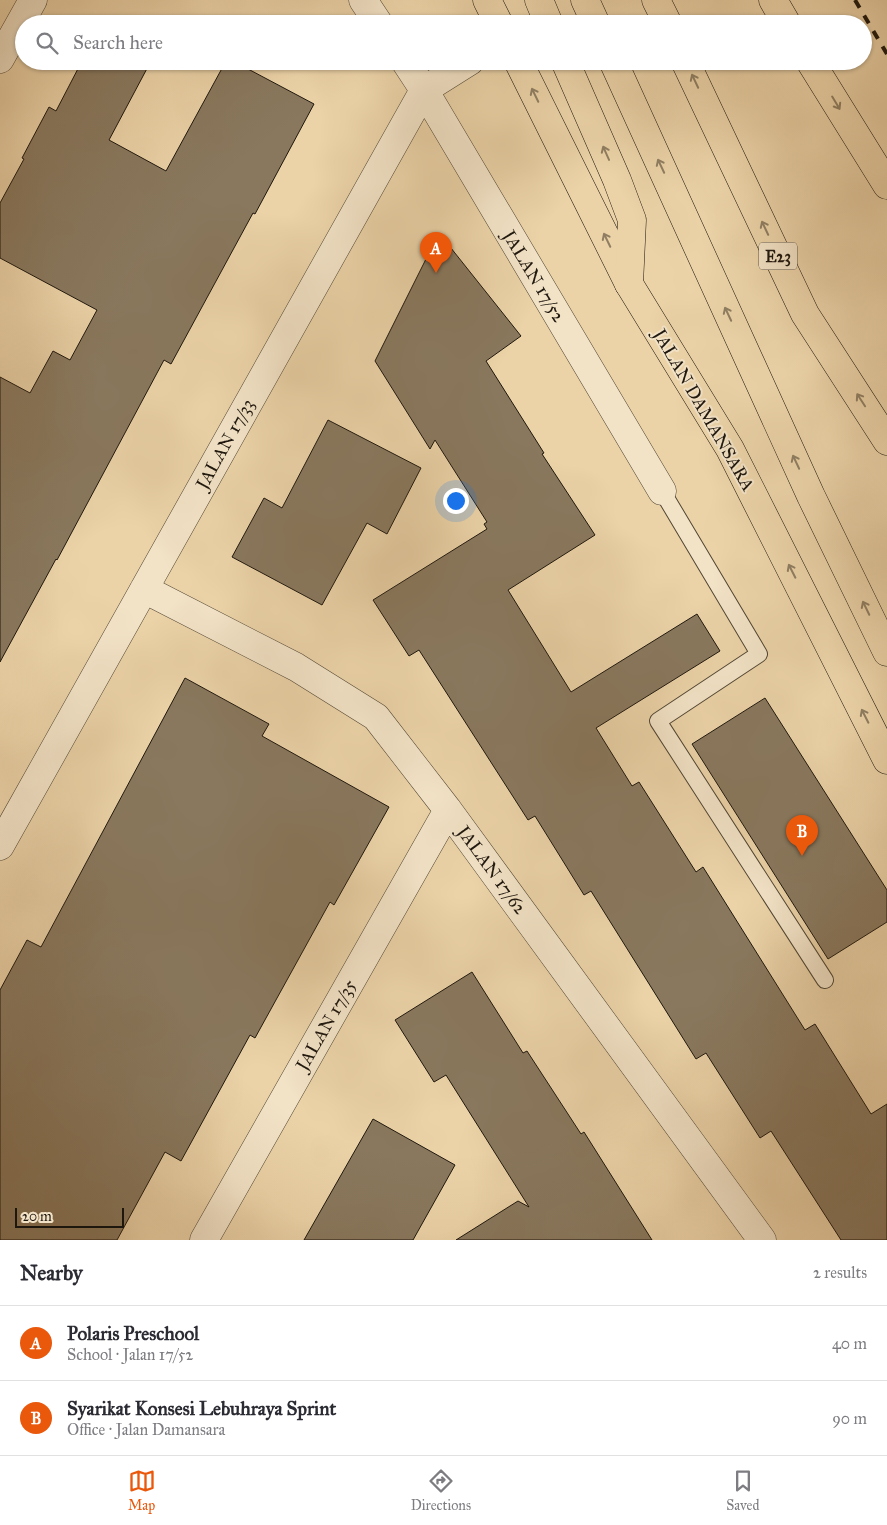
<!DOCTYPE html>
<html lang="en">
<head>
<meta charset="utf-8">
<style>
	body { margin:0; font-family:"IM FELL Great Primer",serif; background:#f7f7f7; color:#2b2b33 }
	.scale { position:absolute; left:15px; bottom:12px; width:109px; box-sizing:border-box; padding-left:5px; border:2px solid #1e170e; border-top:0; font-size:14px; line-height:18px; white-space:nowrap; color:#1e170e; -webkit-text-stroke:4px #f2e2c6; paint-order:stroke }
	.you { position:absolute; left:455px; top:500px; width:18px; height:18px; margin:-12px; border:4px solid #fff; border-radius:50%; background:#1a73e8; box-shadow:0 0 0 8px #1a73e833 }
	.badge { display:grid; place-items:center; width:32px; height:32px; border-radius:50%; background:#ea580c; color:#fff; font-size:16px; font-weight:700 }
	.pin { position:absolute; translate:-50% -41px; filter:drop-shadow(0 1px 2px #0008) }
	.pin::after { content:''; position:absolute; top:26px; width:18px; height:15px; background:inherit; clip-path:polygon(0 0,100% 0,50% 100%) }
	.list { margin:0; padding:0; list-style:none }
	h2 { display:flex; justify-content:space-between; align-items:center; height:65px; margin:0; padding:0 20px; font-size:21px }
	h2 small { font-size:16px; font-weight:400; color:#7c7c81 }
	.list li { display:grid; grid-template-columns:32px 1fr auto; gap:15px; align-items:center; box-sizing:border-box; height:75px; padding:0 20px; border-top:1px solid #e1e1e2 }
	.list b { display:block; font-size:19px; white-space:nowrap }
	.list p { margin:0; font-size:16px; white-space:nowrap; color:#7c7c81 }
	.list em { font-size:16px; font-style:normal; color:#7c7c81 }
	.icon { flex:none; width:28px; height:28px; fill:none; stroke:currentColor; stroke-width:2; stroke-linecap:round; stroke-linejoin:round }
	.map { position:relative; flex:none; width:887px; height:1240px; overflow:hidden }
	.search { position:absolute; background:#fff; box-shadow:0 1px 4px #0004; left:15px; right:15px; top:15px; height:55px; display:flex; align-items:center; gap:12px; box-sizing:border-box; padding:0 18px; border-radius:28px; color:#7c7c81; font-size:19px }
	.sheet { height:215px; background:#fff }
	nav { display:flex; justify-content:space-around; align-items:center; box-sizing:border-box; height:70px; border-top:1px solid #e1e1e2; background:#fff; font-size:14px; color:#7c7c81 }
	nav a { display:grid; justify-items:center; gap:2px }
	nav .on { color:#ea580c }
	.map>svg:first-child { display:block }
	.building { fill:#89785e; stroke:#1e170e }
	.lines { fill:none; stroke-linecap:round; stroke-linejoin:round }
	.lane-casing { stroke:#514634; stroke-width:18 }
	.street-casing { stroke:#514634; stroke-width:29 }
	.primary-casing { stroke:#1e170e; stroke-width:29 }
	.highway-casing { stroke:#1e170e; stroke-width:29 }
	.lane { stroke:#f2e2c6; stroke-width:16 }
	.street { stroke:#f2e2c6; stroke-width:28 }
	.primary { stroke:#ebd2a7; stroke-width:28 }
	.highway { stroke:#ebd2a7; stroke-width:28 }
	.rail { stroke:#1e170e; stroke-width:4; stroke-dasharray:9 9; stroke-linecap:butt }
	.oneway { stroke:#8f7e62 }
	.labels { text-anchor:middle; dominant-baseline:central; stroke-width:4; stroke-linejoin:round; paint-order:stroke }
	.shield { fill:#f2e2c6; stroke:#5e5445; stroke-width:1 }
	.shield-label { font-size:16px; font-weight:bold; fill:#1e170e }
	.street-label { font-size:18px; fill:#1e170e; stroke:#f2e2c6 }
</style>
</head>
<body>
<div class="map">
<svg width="887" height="1240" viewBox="0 0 887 1240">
	<rect width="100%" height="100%" fill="#ebd2a7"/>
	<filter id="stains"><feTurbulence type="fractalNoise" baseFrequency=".004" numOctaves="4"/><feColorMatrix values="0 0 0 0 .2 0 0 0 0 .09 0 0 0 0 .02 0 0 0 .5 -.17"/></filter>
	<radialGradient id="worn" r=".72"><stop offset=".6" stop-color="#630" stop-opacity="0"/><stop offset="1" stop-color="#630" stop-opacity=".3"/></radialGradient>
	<!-- building -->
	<path class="building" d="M 82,61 L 151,61 L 109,140 L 166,171 L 226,61 L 233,61 L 314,104 L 255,214 L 253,213 L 171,364 L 164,360 L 57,560 L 56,559 L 0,662 L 0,377 L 30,393 L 53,351 L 70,360 L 97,310 L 0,258 L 0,203 L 24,159 L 22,158 L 49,107 L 56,111 Z
		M 439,233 L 521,336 L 486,361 L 544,453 L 542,454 L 595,535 L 508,590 L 571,692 L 697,614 L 720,651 L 596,728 L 632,786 L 639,782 L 696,872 L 703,867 L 805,1030 L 815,1024 L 871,1114 L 887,1104 L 887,1240 L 841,1240 L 771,1131 L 760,1138 L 706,1053 L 696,1059 L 591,891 L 584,895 L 535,816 L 528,820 L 419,650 L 409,656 L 373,600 L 487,529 L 484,524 L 487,522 L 435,440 L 430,449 L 375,361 Z
		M 328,420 L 421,468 L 387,534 L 367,523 L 322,605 L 232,557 L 264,498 L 282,508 Z
		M 185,678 L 269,724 L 262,736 L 389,807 L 334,905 L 330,902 L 255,1038 L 250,1035 L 181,1161 L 165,1152 L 117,1240 L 0,1240 L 0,990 L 27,940 L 41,947 Z
		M 765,698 L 887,890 L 887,922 L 828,959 L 692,744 Z
		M 472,972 L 523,1053 L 527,1051 L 581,1134 L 584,1132 L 652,1240 L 456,1240 L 518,1201 L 529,1207 L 446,1075 L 434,1082 L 395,1020 Z
		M 373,1119 L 455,1165 L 413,1240 L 304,1240 Z"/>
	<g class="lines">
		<!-- lane casing -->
		<g class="lane-casing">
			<path id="lane" d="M 662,491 L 759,654 L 658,721 L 825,980"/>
		</g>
		<!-- street casing -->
		<g class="street-casing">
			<path id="street" d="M 363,0 L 379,24
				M 0,59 L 33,0
				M 405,61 L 424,90 L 662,491
				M 144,589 L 296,667 L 376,717 L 448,810 L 762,1240
				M 0,846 L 424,90 L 470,61
				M 204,1240 L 448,810"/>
		</g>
		<!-- primary casing -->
		<g class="primary-casing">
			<path id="primary" d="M 487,0 L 499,24
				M 518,61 L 629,284 L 730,449 L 887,760"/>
		</g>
		<!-- highway casing -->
		<g class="highway-casing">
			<path id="highway" d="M 539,0 L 549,24
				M 585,0 L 596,24
				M 656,0 L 668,24
				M 773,0 L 787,24
				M 565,61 L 617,180 L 632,220 L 629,284
				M 613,61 L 811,496 L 887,652
				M 685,61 L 805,314 L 887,441
				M 810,61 L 887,185"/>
		</g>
		<!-- lane -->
		<use href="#lane" class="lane"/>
		<!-- street -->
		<use href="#street" class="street"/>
		<!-- primary -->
		<use href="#primary" class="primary"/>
		<!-- highway -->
		<use href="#highway" class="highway"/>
		<!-- rail -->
		<path class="rail" d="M 855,0 L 887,54"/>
	</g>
	<!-- one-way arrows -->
	<defs><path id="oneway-shaft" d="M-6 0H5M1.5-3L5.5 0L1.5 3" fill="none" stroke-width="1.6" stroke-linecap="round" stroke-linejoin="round" transform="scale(1.25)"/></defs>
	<g class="oneway">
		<use href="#oneway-shaft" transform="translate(695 81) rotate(-115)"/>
		<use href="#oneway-shaft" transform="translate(535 95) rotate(-116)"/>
		<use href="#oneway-shaft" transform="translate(836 103) rotate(59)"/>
		<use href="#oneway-shaft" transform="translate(606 153) rotate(-114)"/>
		<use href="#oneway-shaft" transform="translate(661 166) rotate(-115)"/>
		<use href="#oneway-shaft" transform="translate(765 228) rotate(-115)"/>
		<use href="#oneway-shaft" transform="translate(607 240) rotate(-116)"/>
		<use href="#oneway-shaft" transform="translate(728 314) rotate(-115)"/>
		<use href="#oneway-shaft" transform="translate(861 400) rotate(-123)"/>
		<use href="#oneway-shaft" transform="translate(796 462) rotate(-115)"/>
		<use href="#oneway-shaft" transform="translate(792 571) rotate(-117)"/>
		<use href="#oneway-shaft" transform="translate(866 608) rotate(-116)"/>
		<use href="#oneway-shaft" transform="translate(865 716) rotate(-117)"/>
	</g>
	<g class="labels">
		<!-- shield labels -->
		<rect class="shield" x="759" y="242.5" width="38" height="27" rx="4"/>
		<g class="shield-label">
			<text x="778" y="256">E23</text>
		</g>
		<!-- street labels -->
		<g class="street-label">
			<text transform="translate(534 276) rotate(59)">JALAN 17/52</text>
			<text transform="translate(704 410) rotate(60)">JALAN DAMANSARA</text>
			<text transform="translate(225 444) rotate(-61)">JALAN 17/33</text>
			<text transform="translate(492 870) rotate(54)">JALAN 17/62</text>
			<text transform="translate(326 1025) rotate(-60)">JALAN 17/35</text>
		</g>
	</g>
	<rect width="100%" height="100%" filter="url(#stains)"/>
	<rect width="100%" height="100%" fill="url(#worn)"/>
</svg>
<div class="scale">20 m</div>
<div class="you"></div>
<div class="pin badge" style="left:436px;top:273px">A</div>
<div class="pin badge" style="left:802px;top:856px">B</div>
<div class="search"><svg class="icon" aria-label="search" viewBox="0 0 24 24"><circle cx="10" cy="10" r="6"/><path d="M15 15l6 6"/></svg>Search here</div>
</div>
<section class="sheet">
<h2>Nearby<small>2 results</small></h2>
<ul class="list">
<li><span class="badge">A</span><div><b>Polaris Preschool</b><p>School · Jalan 17/52</p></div><em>40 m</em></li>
<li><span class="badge">B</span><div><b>Syarikat Konsesi Lebuhraya Sprint</b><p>Office · Jalan Damansara</p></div><em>90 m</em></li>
</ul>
</section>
<nav>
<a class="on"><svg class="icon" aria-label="map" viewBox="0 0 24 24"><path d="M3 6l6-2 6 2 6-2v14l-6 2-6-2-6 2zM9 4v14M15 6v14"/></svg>Map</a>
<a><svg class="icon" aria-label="directions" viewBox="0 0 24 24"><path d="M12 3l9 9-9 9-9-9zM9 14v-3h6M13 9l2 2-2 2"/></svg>Directions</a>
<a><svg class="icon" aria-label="saved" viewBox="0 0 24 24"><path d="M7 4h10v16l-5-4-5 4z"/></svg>Saved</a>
</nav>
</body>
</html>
